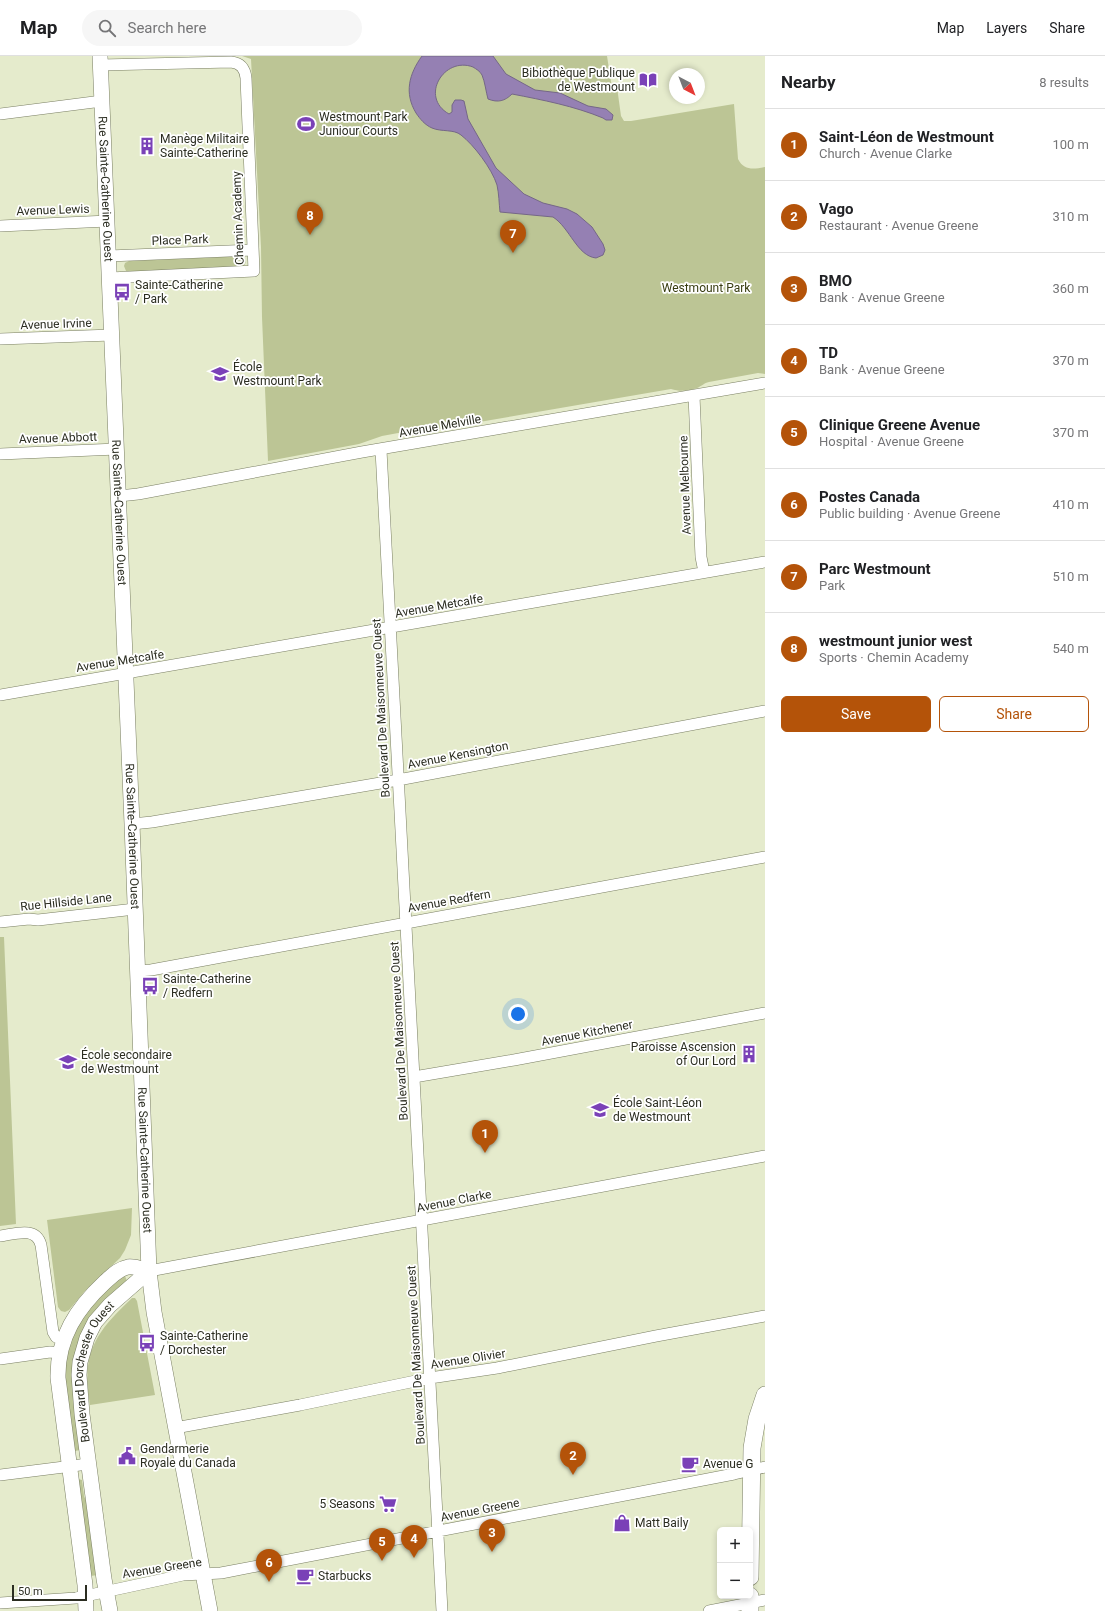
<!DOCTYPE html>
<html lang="en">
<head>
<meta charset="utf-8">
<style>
	body { margin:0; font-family:Roboto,sans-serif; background:#f6f6f6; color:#202124 }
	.controls { position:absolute; right:12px; bottom:12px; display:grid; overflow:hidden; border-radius:6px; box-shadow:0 2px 6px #0003 }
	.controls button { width:36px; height:36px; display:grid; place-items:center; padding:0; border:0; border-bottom:1px solid #e0e0e0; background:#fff; color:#202124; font:20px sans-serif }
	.compass { position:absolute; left:669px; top:12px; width:36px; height:36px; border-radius:50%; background:#fff; box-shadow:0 2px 6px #0003; rotate:138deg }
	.scale { position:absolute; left:12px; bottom:10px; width:75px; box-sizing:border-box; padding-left:4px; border:2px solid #2b2d21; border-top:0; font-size:11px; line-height:14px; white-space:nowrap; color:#2b2d21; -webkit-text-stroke:3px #fff; paint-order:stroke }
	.you { position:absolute; left:518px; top:958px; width:14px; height:14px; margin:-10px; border:3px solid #fff; border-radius:50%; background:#1a73e8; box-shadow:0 0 0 6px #1a73e833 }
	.badge { display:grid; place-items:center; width:26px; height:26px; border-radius:50%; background:#b45309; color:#fff; font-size:13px; font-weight:700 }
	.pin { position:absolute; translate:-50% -33px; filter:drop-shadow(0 1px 2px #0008) }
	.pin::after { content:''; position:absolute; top:21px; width:14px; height:12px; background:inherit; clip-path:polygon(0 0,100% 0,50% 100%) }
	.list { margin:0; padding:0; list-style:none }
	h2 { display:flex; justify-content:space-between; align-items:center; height:52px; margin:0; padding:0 16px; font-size:17px }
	h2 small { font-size:13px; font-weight:400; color:#757577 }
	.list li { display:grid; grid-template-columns:26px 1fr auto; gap:12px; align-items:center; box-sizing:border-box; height:72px; padding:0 16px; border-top:1px solid #e0e0e0 }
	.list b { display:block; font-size:15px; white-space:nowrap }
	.list p { margin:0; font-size:13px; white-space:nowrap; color:#757577 }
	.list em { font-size:13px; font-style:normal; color:#757577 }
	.actions { display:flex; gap:8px; padding:12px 16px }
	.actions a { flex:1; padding:9px 0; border:1px solid #b45309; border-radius:6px; text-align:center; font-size:14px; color:#b45309 }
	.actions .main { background:#b45309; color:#fff }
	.icon { flex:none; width:22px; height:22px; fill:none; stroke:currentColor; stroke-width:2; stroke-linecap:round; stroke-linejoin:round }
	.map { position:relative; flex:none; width:765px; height:1555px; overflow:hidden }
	header { display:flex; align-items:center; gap:24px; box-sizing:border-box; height:56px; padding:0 20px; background:#fff; border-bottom:1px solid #e0e0e0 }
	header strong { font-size:19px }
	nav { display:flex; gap:22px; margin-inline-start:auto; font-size:14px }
	.search { width:280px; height:36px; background:#f6f6f6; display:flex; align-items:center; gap:10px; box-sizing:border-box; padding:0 14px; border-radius:22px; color:#757577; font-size:15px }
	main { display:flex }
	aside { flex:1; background:#fff }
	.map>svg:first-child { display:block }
	.green { fill:#bcc595 }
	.water { fill:#9580b3; stroke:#756787 }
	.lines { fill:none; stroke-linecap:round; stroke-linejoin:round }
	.street-casing { stroke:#7a7f63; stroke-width:12 }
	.secondary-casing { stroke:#7a7f63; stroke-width:16 }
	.primary-casing { stroke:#7a7f63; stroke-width:18 }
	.street { stroke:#fff; stroke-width:11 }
	.secondary { stroke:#fff; stroke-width:15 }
	.primary { stroke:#fff; stroke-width:17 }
	.labels { text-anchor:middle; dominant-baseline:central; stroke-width:3.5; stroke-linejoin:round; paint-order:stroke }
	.poi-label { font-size:12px; fill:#2b2d21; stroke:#fff; text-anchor:start }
	.street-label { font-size:12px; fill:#2b2d21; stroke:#fff }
	.park-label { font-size:12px; fill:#383d11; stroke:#fff }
</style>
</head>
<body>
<header>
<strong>Map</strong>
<div class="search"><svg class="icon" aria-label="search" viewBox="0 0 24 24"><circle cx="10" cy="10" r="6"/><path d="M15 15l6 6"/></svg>Search here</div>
<nav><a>Map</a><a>Layers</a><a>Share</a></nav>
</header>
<main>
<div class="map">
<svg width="765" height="1555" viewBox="0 0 765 1555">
	<rect width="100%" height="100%" fill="#e5ebcc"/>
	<!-- green -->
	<path class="green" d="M 242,0 L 607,0 L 612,32 L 617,31 L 621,60 L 624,65 L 631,65 L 734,48 L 738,103 C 744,115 754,113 765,111 L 765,318 L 758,317 L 709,326 C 704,327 702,330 697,332 C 688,335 680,336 671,333 L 409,378 L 409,375 L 382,380 L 359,388 L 268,405 L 262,261 L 261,191 L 251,3 Z
		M 242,200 L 245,203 L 246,206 L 244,210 L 128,216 L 126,215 L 124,210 L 125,207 L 129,205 Z
		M 0,881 L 4,881 L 16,1168 L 0,1170 Z
		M 132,1152 L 131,1179 L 125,1194 L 120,1202 L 84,1236 L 69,1254 L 65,1256 L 61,1255 L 58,1251 L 47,1164 Z
		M 125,1220 L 127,1225 L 80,1281 L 75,1297 L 80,1394 L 75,1395 C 66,1339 52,1288 97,1243 C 106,1234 114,1225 125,1220 Z
		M 132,1242 L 135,1242 L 137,1245 L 155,1339 L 90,1349 C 81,1297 95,1277 132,1242 Z
		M 78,1423 L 82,1424 L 84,1440 L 87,1447 L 97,1519 L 91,1520 Z"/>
	<!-- water -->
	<path class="water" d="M 422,0 L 493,0 L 506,18 L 535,34 L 560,37 L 588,50 L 606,53 L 613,59 L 612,64 L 606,64 L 603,62 C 574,50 543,44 512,38 C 505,45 498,47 488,43 C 486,36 485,26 482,19 C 480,15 476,13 473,11 C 444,0 419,41 449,58 L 452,56 L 452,49 L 455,44 L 461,44 L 464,45 L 468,63 L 496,112 L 524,138 L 543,147 L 567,153 L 577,158 L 592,171 L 603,188 L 605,194 L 603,199 L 596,202 C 577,200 570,172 553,161 L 500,156 C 499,147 499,138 497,129 C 492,113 474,89 461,79 C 454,73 441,76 432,72 C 425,69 420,63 416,57 C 404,37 409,18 422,0 Z"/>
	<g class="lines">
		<!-- street casing -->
		<g class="street-casing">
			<path id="street" d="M 101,9 L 231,6 C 241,7 245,13 246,22 L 254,215 L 110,222
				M 0,58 L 102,45
				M 0,170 L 108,165
				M 109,200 L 253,194
				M 0,283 L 112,279
				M 694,340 L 701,501 L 704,516
				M 381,394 L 442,1555
				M 0,398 L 117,393
				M 119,440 L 138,438 L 362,396 L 765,327
				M 0,639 L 765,506
				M 132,768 L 152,766 L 398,724 L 765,655
				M 0,866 L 29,863 L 38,864 L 135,853
				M 137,915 L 151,914 L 765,801
				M 414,1021 L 514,1004 L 765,957
				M 0,1180 C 15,1178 36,1170 41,1189 L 53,1276 L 56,1281 L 64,1284
				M 149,1215 L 765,1100
				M 0,1303 L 50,1296 L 60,1297
				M 175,1372 L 300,1349 L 430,1322 L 497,1312 L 656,1280 L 765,1260
				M 0,1419 L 88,1408
				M 0,1547 L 76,1542 L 183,1519 L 221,1517 L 734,1418 L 765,1411
				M 709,1555 L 765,1544"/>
		</g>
		<!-- secondary casing -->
		<g class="secondary-casing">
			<g id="secondary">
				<path id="s1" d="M 100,0 L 132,768 L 149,1215 L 154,1256 L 210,1555"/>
				<path d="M 86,1555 L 85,1529 L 58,1322 C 57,1282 77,1252 105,1226 C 112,1220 118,1213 128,1211 C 134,1210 142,1213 149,1215"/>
				<path id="s2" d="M 110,1555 L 104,1523 L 82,1358 L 79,1319 L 80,1306 L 87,1282 L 95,1266 L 110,1249 L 149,1215"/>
			</g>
		</g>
		<!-- primary casing -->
		<g class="primary-casing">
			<path id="primary" d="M 750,1521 L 752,1392 L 757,1363 L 765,1339
				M 750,1555 L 750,1540"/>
		</g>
		<!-- street -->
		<use href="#street" class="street"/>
		<!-- secondary -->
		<use href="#secondary" class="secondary"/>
		<!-- primary -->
		<use href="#primary" class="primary"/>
	</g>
	<!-- icons -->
	<defs>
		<g id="library-bare" transform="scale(1.38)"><path d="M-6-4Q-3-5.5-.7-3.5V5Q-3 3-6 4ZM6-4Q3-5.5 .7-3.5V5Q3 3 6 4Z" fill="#7a41b7" stroke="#fff" stroke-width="2.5" paint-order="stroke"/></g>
		<g id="stadium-bare" transform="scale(1.38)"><path d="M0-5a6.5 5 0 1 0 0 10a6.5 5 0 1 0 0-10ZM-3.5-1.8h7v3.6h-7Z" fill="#7a41b7" stroke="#fff" stroke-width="2.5" paint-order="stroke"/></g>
		<g id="building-bare" transform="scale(1.38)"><path d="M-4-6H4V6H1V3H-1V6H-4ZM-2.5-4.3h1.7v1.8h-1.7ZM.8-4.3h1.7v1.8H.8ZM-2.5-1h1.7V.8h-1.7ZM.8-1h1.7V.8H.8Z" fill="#7a41b7" stroke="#fff" stroke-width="2.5" paint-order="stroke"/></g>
		<g id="bus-bare" transform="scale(1.38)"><path d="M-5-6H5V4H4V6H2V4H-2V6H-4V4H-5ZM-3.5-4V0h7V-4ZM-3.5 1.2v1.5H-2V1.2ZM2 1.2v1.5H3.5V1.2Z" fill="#7a41b7" stroke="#fff" stroke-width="2.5" paint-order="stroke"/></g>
		<g id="school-bare" transform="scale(1.38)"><path d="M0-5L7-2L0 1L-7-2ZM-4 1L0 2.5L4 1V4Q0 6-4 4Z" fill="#7a41b7" stroke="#fff" stroke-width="2.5" paint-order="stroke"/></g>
		<g id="civic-bare" transform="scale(1.38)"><path d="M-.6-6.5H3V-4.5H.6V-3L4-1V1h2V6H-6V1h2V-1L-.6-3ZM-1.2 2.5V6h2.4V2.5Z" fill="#7a41b7" stroke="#fff" stroke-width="2.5" paint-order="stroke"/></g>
		<g id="cafe-bare" transform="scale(1.38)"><path d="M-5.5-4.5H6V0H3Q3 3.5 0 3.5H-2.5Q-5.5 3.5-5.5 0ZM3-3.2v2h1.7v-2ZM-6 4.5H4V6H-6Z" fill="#7a41b7" stroke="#fff" stroke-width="2.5" paint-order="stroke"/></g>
		<g id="supermarket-bare" transform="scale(1.38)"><path d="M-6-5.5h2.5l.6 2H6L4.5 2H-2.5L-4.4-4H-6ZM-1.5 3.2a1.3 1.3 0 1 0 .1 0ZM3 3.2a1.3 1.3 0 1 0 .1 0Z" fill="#7a41b7" stroke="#fff" stroke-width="2.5" paint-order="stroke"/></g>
		<g id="shop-bare" transform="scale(1.38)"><path d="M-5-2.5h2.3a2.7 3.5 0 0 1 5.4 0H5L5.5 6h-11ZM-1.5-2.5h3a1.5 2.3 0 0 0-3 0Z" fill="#7a41b7" stroke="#fff" stroke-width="2.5" paint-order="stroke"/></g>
	</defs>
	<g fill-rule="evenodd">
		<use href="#library-bare" x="648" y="24"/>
		<use href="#stadium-bare" x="306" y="68"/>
		<use href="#building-bare" x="147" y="90"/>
		<use href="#bus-bare" x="122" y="236"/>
		<use href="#school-bare" x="220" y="318"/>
		<use href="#bus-bare" x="150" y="930"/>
		<use href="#building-bare" x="749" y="998"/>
		<use href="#school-bare" x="68" y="1006"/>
		<use href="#school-bare" x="600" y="1054"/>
		<use href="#bus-bare" x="147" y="1287"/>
		<use href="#civic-bare" x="127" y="1400"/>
		<use href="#cafe-bare" x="690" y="1408"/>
		<use href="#supermarket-bare" x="388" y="1448"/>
		<use href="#shop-bare" x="622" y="1467"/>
		<use href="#cafe-bare" x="305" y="1520"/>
	</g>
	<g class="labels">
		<!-- poi labels -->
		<g class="poi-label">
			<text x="635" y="17" text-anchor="end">Bibiothèque Publique<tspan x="635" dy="14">de Westmount</tspan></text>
			<text x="319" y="61">Westmount Park<tspan x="319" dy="14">Juniour Courts</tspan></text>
			<text x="160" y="83">Manège Militaire<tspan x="160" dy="14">Sainte-Catherine</tspan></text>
			<text x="135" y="229">Sainte-Catherine<tspan x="135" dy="14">/ Park</tspan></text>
			<text x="233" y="311">École<tspan x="233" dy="14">Westmount Park</tspan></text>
			<text x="163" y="923">Sainte-Catherine<tspan x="163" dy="14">/ Redfern</tspan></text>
			<text x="736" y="991" text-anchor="end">Paroisse Ascension<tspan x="736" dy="14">of Our Lord</tspan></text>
			<text x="81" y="999">École secondaire<tspan x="81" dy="14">de Westmount</tspan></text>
			<text x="613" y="1047">École Saint-Léon<tspan x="613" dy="14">de Westmount</tspan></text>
			<text x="160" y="1280">Sainte-Catherine<tspan x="160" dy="14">/ Dorchester</tspan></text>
			<text x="140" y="1393">Gendarmerie<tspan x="140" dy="14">Royale du Canada</tspan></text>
			<text x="703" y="1408">Avenue G</text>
			<text x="375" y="1448" text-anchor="end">5 Seasons</text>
			<text x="635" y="1467">Matt Baily</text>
			<text x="318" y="1520">Starbucks</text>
		</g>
		<!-- street labels -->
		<g class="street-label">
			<text stroke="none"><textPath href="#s1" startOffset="133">Rue Sainte-Catherine Ouest</textPath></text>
			<text transform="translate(53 154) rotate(-2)">Avenue Lewis</text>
			<text transform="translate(238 162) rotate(-92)">Chemin Academy</text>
			<text transform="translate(180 184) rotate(-2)">Place Park</text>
			<text transform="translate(56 268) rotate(-2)">Avenue Irvine</text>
			<text transform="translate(440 370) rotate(-10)">Avenue Melville</text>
			<text transform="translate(58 382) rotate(-2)">Avenue Abbott</text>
			<text transform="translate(685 429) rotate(-92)">Avenue Melbourne</text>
			<text stroke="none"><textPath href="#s1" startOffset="457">Rue Sainte-Catherine Ouest</textPath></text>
			<text transform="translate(439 550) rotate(-10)">Avenue Metcalfe</text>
			<text transform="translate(120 605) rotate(-9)">Avenue Metcalfe</text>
			<text transform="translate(381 652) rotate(-93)">Boulevard De Maisonneuve Ouest</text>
			<text transform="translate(458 699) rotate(-11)">Avenue Kensington</text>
			<text stroke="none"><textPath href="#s1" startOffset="781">Rue Sainte-Catherine Ouest</textPath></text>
			<text transform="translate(449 845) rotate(-10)">Avenue Redfern</text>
			<text transform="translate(66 846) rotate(-6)">Rue Hillside Lane</text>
			<text transform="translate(399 975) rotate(-93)">Boulevard De Maisonneuve Ouest</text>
			<text transform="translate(587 977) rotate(-11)">Avenue Kitchener</text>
			<text stroke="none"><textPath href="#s1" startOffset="1105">Rue Sainte-Catherine Ouest</textPath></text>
			<text transform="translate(454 1145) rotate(-11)">Avenue Clarke</text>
			<text transform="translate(416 1299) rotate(-93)">Boulevard De Maisonneuve Ouest</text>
			<text transform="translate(468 1303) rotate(-9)">Avenue Olivier</text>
			<text stroke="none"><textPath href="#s2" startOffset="245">Boulevard Dorchester Ouest</textPath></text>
			<text transform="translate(480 1454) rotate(-11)">Avenue Greene</text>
			<text transform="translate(162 1512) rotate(-9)">Avenue Greene</text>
		</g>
		<!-- park labels -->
		<g class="park-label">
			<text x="706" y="232">Westmount Park</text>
		</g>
	</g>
</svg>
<div class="controls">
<button>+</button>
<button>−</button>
</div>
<svg class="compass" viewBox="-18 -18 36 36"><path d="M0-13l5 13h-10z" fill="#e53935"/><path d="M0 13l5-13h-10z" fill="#757577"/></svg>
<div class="scale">50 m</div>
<div class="you"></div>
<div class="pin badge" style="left:485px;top:1097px">1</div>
<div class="pin badge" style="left:573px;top:1419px">2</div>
<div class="pin badge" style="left:492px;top:1496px">3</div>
<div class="pin badge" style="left:414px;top:1502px">4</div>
<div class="pin badge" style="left:382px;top:1505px">5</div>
<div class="pin badge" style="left:269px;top:1526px">6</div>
<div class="pin badge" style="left:513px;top:197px">7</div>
<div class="pin badge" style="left:310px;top:179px">8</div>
</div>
<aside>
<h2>Nearby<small>8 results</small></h2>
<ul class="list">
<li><span class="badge">1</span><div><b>Saint-Léon de Westmount</b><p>Church · Avenue Clarke</p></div><em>100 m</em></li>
<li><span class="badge">2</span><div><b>Vago</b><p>Restaurant · Avenue Greene</p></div><em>310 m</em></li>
<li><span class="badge">3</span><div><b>BMO</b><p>Bank · Avenue Greene</p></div><em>360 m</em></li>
<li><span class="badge">4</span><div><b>TD</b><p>Bank · Avenue Greene</p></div><em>370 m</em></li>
<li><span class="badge">5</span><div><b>Clinique Greene Avenue</b><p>Hospital · Avenue Greene</p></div><em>370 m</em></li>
<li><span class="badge">6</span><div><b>Postes Canada</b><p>Public building · Avenue Greene</p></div><em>410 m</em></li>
<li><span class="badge">7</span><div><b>Parc Westmount</b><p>Park</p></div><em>510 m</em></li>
<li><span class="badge">8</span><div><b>westmount junior west</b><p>Sports · Chemin Academy</p></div><em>540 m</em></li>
</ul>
<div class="actions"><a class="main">Save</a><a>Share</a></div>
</aside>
</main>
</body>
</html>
